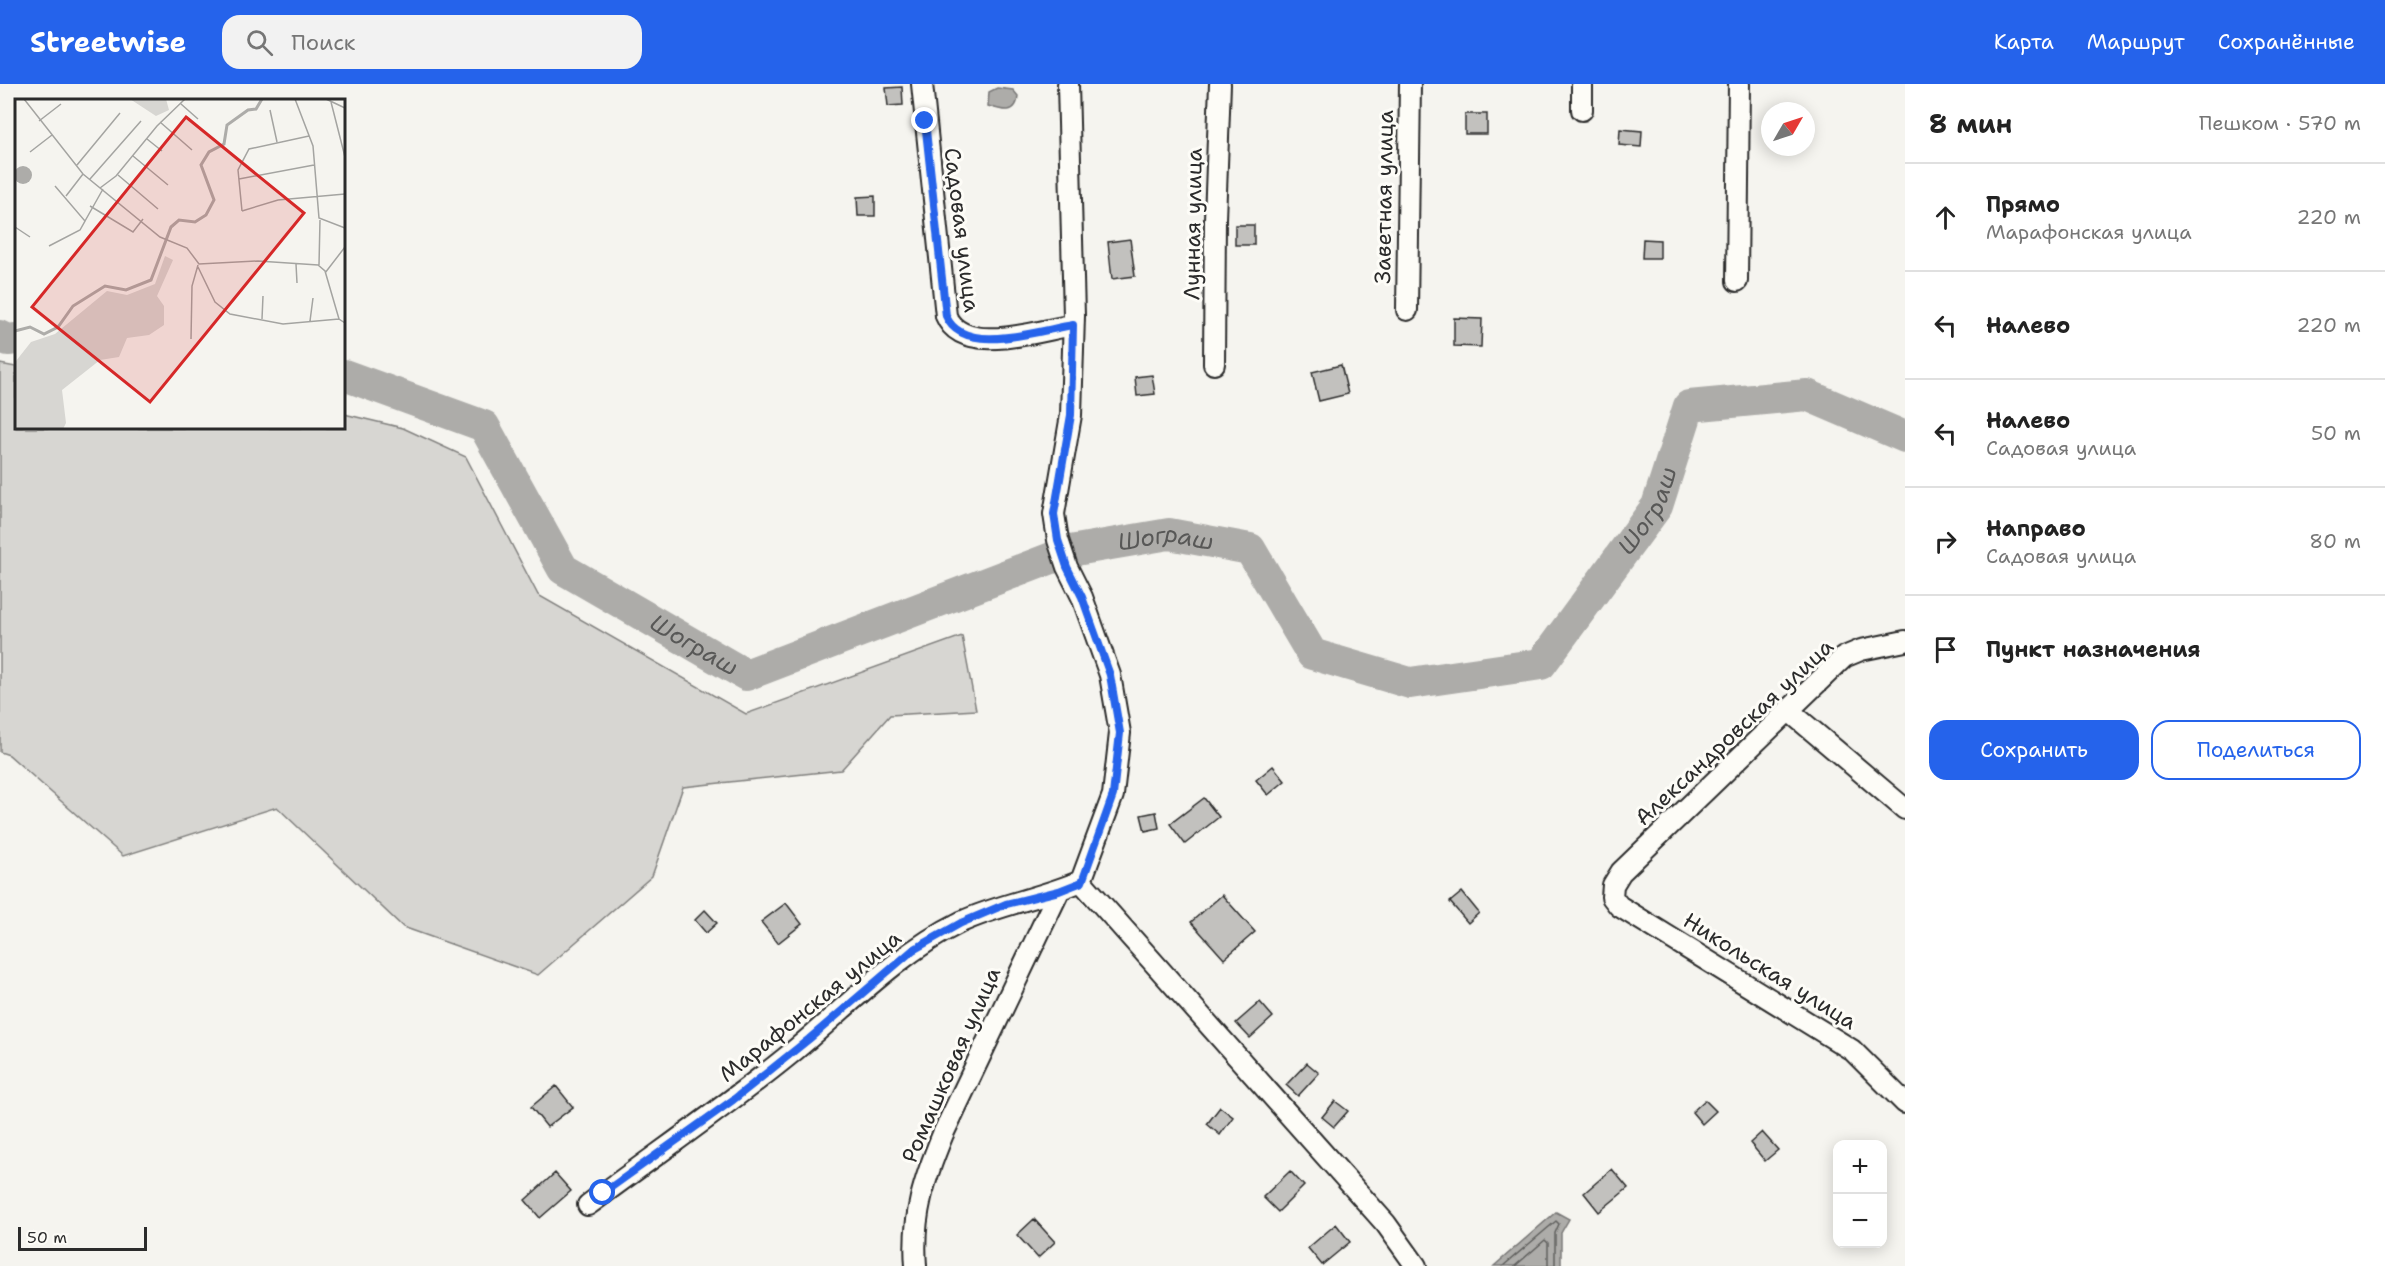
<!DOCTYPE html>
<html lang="ru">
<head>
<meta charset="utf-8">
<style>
	body { margin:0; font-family:"Shantell Sans",sans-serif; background:#f2f2f2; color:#222 }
	.controls { position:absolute; right:18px; bottom:18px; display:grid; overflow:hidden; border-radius:12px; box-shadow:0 3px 15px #0003 }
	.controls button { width:54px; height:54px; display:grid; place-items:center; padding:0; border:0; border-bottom:2px solid #e0e0e0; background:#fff; color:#222; font:30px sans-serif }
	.compass { position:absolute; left:1761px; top:18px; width:54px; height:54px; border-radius:50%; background:#fff; box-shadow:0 3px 15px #0003; rotate:51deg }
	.scale { position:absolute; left:18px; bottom:15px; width:129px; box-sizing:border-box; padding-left:6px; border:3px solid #2b2b2b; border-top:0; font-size:16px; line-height:21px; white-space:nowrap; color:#2b2b2b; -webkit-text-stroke:4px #fdfcf7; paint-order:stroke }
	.stop { position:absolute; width:18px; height:18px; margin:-14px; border:4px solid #2563eb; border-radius:50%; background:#fff }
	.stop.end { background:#2563eb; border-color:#fff; box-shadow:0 2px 6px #0008 }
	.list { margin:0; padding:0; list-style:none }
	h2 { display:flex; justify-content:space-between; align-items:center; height:78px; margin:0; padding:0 24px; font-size:26px }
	h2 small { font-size:20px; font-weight:400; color:#767676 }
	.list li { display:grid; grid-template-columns:39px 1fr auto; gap:18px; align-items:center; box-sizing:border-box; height:108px; padding:0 24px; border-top:2px solid #e0e0e0 }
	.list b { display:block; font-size:22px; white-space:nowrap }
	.list p { margin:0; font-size:20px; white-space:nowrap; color:#767676 }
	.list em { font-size:20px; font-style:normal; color:#767676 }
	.actions { display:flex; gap:12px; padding:18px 24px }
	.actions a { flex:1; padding:14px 0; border:2px solid #2563eb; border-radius:18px; text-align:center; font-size:21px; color:#2563eb }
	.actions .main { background:#2563eb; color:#fff }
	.icon { flex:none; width:33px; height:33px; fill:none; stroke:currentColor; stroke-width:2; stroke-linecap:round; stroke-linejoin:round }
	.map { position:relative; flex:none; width:1905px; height:1182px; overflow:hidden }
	header { display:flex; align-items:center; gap:36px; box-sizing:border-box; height:84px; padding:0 30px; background:#2563eb; color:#fff }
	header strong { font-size:28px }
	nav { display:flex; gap:33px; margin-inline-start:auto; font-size:21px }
	.search { width:420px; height:54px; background:#f2f2f2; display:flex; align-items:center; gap:15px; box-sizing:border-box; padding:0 21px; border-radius:18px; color:#767676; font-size:22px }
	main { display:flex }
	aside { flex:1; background:#fff }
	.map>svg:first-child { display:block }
	.green { fill:#d7d6d2; stroke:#81807e; stroke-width:1.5 }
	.water { fill:#adaca9; stroke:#797877; stroke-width:1.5 }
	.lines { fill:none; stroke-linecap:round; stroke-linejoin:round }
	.shore { stroke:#5f5f5d; stroke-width:1.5 }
	.river { stroke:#adaca9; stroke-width:32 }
	.building { fill:#c2c1be; stroke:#2b2b2b; stroke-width:1.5 }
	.minor-casing { stroke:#2b2b2b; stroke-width:24 }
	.minor { stroke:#fdfcf7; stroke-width:20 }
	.route { stroke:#2563eb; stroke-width:8 }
	.labels { text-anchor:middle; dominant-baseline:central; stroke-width:6; stroke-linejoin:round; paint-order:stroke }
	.street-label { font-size:22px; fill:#2b2b2b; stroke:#fdfcf7 }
	.water-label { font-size:24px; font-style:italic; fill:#585857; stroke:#fdfcf7 }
	.inset-river { fill:none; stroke:#adaca9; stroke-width:3 }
	.inset-road { fill:none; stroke:#a4a4a1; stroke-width:1.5 }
	.view { fill:#d62828; fill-opacity:0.15; stroke:#d62828; stroke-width:3 }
	.inset-edge { fill:none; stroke:#2b2b2b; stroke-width:3 }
</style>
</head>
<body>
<header>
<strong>Streetwise</strong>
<div class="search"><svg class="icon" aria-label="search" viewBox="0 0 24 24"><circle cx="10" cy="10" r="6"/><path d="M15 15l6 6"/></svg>Поиск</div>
<nav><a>Карта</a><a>Маршрут</a><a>Сохранённые</a></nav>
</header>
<main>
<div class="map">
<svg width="1905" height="1182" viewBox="0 0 1905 1182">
	<rect width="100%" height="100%" fill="#f5f4ef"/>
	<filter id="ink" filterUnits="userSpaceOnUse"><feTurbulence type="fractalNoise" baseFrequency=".0167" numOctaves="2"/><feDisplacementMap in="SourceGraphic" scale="12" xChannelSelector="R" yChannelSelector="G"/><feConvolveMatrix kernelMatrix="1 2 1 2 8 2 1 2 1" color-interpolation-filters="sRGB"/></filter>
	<g filter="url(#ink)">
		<!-- green -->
		<path class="green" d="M 0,280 L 16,283 L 16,344 L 344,344 L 344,330 L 403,344 L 466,373 L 538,511 L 746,630 L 962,552 L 976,626 L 890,631 L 841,686 L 683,703 L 652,792 L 538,891 L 403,843 L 277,723 L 123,772 L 9,671 L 0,668 Z"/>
		<!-- water -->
		<path class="water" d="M 997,4 L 1013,6 L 1018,12 C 1017,31 1003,27 988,22 L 989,8 Z
			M 1556,1128 L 1569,1135 L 1561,1149 L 1561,1182 L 1494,1182 Z"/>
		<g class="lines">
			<!-- shore -->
			<path class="shore" d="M 1503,1182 L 1556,1137 L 1559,1140 L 1555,1149 L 1555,1182
				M 1515,1182 L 1545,1156 L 1548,1159 L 1548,1182"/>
			<!-- river -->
			<g class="river">
				<path d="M 0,252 L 8,256 L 16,255"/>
				<path id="s1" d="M 344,291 L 484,342 L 563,485 L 746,591 L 1070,467 L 1169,450 L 1250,465 L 1312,570 L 1410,599 L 1541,580 L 1657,422 L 1689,322 L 1807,311 L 1905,353"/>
			</g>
		</g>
		<!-- building -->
		<path class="building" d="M 902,3 L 903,21 L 888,22 L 886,4 Z
			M 1465,30 L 1487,30 L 1487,50 L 1465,50 Z
			M 1620,45 L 1642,47 L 1641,63 L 1619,61 Z
			M 875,112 L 875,132 L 858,132 L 857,113 Z
			M 1235,141 L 1254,141 L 1254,161 L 1235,161 Z
			M 1130,155 L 1135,192 L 1112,195 L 1108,158 Z
			M 1643,155 L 1660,156 L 1660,174 L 1642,174 Z
			M 1454,234 L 1482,235 L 1481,263 L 1454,262 Z
			M 1341,281 L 1348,310 L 1319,317 L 1312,288 Z
			M 1152,291 L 1155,310 L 1137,312 L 1135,293 Z
			M 1273,682 L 1285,697 L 1268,711 L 1256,696 Z
			M 1204,714 L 1219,733 L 1185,760 L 1170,740 Z
			M 1156,728 L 1159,744 L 1145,747 L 1141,731 Z
			M 1462,808 L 1479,829 L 1468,839 L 1450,818 Z
			M 1222,811 L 1255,848 L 1224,875 L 1191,838 Z
			M 786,819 L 802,840 L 778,859 L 761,838 Z
			M 705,826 L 717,839 L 706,849 L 695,836 Z
			M 1260,918 L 1273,933 L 1250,954 L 1236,939 Z
			M 1307,979 L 1319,989 L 1298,1012 L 1286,1001 Z
			M 556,1002 L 573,1023 L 547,1043 L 531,1023 Z
			M 1705,1016 L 1716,1027 L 1702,1040 L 1692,1028 Z
			M 1335,1017 L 1348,1027 L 1334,1043 L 1322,1033 Z
			M 1220,1023 L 1233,1033 L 1220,1051 L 1207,1040 Z
			M 1762,1048 L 1778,1066 L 1765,1077 L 1750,1059 Z
			M 1612,1085 L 1628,1104 L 1599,1128 L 1584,1109 Z
			M 1290,1087 L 1304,1102 L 1278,1128 L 1263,1113 Z
			M 555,1089 L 571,1107 L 540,1134 L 525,1116 Z
			M 1034,1135 L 1055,1158 L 1038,1174 L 1017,1151 Z
			M 1336,1140 L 1350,1158 L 1322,1181 L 1308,1164 Z"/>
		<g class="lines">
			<!-- minor casing -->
			<g class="minor-casing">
				<path id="minor" d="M 922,0 L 946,232 C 963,273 1040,246 1073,241
					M 1068,0 L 1074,232 L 1071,331 L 1054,430 L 1058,456 L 1067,483 L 1082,513 L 1110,591 L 1120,649 L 1113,711 L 1081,797 L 1386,1140 L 1416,1182
					M 1582,0 L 1582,26
					M 1737,197 L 1739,0
					M 1407,226 L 1410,0
					M 1214,280 L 1215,135 L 1220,0
					M 1905,557 L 1861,566 L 1844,573 L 1621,788 L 1613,801 L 1612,813 L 1619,822 L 1852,966 L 1905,1019
					M 1788,626 L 1905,725
					M 588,1121 C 655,1071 724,1024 789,971 C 844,926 896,870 961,838 C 1000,820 1042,814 1081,797
					M 916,1182 C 912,1131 924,1096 943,1050 L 1059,807"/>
			</g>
			<!-- minor -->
			<use href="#minor" class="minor"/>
		</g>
	</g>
	<g class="lines" filter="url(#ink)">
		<!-- route -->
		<path class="route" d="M 603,1109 L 733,1016 L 809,955 L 913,866 L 961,839 L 1006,820 L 1059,807 L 1082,798 L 1113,711 L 1120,649 L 1110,591 L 1082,513 L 1067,483 L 1058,456 L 1054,430 L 1071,331 L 1073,241 C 1040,246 963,273 946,232 L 925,37"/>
	</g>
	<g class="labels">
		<!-- street labels -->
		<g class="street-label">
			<text transform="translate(1384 113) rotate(-89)">Заветная улица</text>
			<text transform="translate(1193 140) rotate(-89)">Лунная улица</text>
			<text transform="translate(962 146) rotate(83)">Садовая улица</text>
			<text transform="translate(1734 648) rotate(-43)">Александровская улица</text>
			<text transform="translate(1770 887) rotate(32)">Никольская улица</text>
			<text transform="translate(810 922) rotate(-39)">Марафонская улица</text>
			<text transform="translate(951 981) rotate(-66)">Ромашковая улица</text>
		</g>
		<!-- water labels -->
		<g class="water-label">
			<text stroke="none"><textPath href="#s1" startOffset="1598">Шограш</textPath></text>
			<text stroke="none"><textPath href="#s1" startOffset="968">Шограш</textPath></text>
			<text stroke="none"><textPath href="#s1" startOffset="464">Шограш</textPath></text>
		</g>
	</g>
	<!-- overview -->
	<g transform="translate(15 15)">
		<rect width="330" height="330" fill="#f5f4ef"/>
		<path d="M 115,0 L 151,0 L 154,11 L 141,17 ZM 150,157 L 158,161 L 142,197 L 149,207 L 149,226 L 134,236 L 112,239 L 104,258 L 85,261 L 47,291 L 51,324 L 48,330 L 0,330 L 1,262 L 16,243 L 40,235 L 92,192 L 112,196 L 140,185 Z" fill="#d7d6d2"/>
		<path d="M-1 76a9 9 0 1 1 18 0a9 9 0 1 1-18 0Z" fill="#adaca9"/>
		<path class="inset-river" d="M 0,232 L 15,228 L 29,235 L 43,228 L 58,207 L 90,187 L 111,191 L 136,181 L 156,128 L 164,121 L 180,123 L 191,116 L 199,101 L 186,66 L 194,53 L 209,45 L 212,26 L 233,11 L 241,10 L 247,0"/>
		<path class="inset-road" d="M 9,0 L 68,75 L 145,138 L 172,149 L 184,165 L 243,162 L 303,166 L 310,172 L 324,220 L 330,224M 280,0 L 298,47 L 304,119 L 330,129M 311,0 L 330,9M 316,3 L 330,58M 166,5 L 183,20M 255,11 L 262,43M 24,22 L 46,5M 145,23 L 177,51M 132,40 L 147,52M 15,53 L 37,36M 118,57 L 153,86M 62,66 L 105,14M 103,76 L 143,110M 75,80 L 126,22M 224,80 L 299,66M 85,89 L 101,77 L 142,27 L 170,0M 51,97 L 68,75M 75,107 L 118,133 L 128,120M 227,112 L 223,71 L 234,50 L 294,37M 227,112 L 263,101 L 330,95M 70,122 L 88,90M 0,128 L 15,138M 34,147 L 65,131 L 70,122 L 40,87M 281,165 L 282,184M 304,166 L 305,121M 183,168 L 200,203 L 215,215 L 268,225 L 324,220M 310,174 L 330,148M 247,220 L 248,197M 295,222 L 298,199M 176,240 L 177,187 L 183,166"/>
		<path class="view" d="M 171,18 L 289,114 L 135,303 L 17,208 Z"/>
		<rect width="330" height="330" class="inset-edge"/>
	</g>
</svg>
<div class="controls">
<button>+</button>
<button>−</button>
</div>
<svg class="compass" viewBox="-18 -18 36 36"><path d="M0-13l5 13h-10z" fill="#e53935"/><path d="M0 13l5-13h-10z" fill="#767676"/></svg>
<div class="scale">50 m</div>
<div class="stop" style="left:603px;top:1109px"></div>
<div class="stop end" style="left:925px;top:37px"></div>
</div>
<aside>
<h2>8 мин<small>Пешком · 570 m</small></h2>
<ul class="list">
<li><svg class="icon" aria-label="ahead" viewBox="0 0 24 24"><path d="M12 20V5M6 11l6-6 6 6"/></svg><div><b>Прямо</b><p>Марафонская улица</p></div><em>220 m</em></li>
<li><svg class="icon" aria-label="left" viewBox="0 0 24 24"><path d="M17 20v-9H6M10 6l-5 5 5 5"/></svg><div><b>Налево</b></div><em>220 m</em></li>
<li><svg class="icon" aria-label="left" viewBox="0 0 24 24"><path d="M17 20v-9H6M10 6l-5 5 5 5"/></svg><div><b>Налево</b><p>Садовая улица</p></div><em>50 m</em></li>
<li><svg class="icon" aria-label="right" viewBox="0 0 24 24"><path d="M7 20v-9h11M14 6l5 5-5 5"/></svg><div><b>Направо</b><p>Садовая улица</p></div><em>80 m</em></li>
<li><svg class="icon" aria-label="arrive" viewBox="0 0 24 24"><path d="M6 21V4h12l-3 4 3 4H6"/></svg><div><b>Пункт назначения</b></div></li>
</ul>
<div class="actions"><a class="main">Сохранить</a><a>Поделиться</a></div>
</aside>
</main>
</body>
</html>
